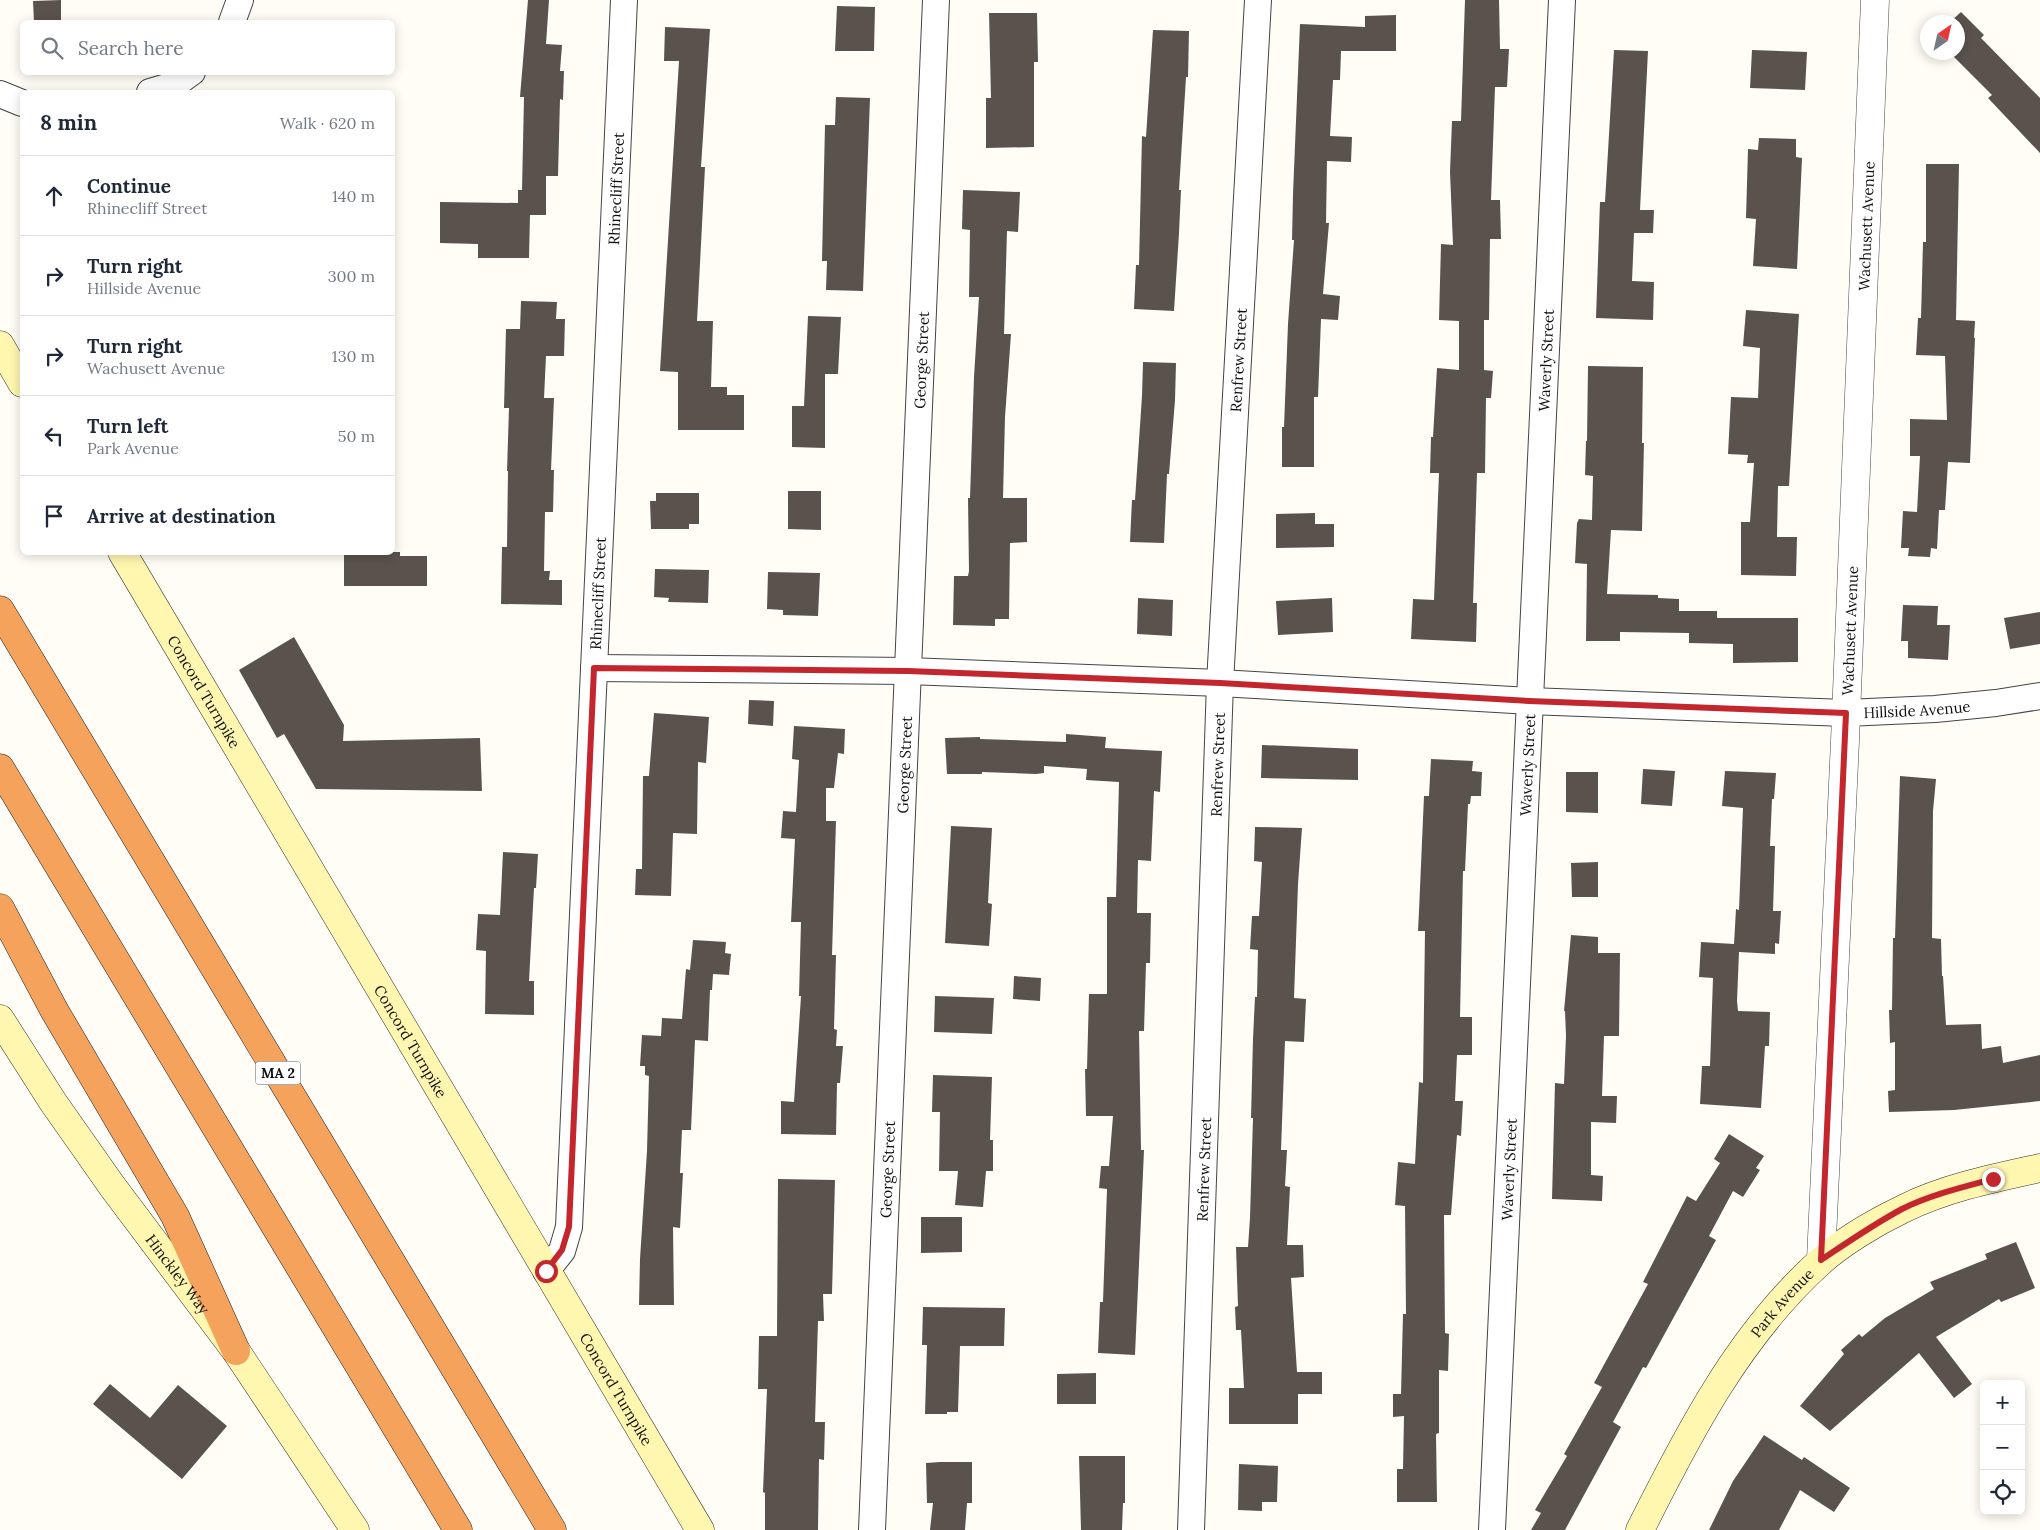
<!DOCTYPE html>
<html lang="en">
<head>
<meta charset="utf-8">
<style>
	body { margin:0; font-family:Lora,serif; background:#f6f6f7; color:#1f2937 }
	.controls { position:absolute; right:15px; bottom:15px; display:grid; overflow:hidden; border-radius:8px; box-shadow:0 2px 12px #0003 }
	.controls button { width:45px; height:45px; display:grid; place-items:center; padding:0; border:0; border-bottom:1px solid #e0e1e3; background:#fff; color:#1f2937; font:25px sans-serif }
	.compass { position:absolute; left:1920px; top:15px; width:45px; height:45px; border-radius:50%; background:#fff; box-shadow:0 2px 12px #0003; rotate:34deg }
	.stop { position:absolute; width:15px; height:15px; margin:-11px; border:4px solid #c4262e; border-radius:50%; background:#fff }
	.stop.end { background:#c4262e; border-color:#fff; box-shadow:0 1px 5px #0008 }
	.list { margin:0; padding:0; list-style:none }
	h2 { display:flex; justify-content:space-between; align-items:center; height:65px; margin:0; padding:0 20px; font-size:21px }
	h2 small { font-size:16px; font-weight:400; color:#747a83 }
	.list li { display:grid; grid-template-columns:32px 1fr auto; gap:15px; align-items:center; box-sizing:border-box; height:80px; padding:0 20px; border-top:1px solid #e0e1e3 }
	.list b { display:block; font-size:19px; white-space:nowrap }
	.list p { margin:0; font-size:16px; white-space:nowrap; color:#747a83 }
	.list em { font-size:16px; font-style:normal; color:#747a83 }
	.icon { flex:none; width:28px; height:28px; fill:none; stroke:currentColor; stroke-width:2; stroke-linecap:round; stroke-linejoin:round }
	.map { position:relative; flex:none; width:2040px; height:1530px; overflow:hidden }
	.search { position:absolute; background:#fff; box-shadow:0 2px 12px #0003; left:20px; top:20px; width:375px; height:55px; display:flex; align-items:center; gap:12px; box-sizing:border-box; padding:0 18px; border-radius:8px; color:#747a83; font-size:19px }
	.panel { position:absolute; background:#fff; box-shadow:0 2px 12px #0003; left:20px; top:90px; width:375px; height:465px; border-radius:8px }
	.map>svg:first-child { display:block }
	.building { fill:#5a524d }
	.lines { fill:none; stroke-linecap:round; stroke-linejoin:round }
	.minor-casing { stroke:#444; stroke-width:28 }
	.tertiary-casing { stroke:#444; stroke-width:29 }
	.secondary-casing { stroke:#333; stroke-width:29 }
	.motorway-casing { stroke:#222; stroke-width:29 }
	.minor { stroke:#fff; stroke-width:26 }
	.tertiary { stroke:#fff; stroke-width:28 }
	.secondary { stroke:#fff6b0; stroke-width:28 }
	.motorway { stroke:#f5a25d; stroke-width:28 }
	.route { stroke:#c4262e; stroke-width:6 }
	.labels { text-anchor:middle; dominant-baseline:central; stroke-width:5; stroke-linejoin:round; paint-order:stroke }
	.shield { fill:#fff; stroke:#585858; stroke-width:1 }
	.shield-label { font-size:14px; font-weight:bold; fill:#111 }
	.street-label { font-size:15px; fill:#111; stroke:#fff }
</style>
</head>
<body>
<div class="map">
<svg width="2040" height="1530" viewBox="0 0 2040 1530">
	<rect width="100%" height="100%" fill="#fffdf5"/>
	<!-- building -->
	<path class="building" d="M 61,0 L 61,22 L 34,22 L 33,1 Z
		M 528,0 L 549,0 L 546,44 L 562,45 L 560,71 L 564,71 L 563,100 L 560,99 L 558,176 L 546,176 L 546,215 L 530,215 L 529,258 L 478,258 L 478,244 L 440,243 L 440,202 L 518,203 L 518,190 L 522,190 L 524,97 L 520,97 Z
		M 1465,0 L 1499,0 L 1500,49 L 1509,49 L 1507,87 L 1495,87 L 1491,200 L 1500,200 L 1501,239 L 1490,239 L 1489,320 L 1484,320 L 1484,370 L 1493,371 L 1491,398 L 1486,398 L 1485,473 L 1477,473 L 1473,603 L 1477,603 L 1476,642 L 1411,639 L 1413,599 L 1434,600 L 1439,473 L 1430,473 L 1431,437 L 1433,437 L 1437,368 L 1459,370 L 1459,321 L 1439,320 L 1441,244 L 1453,245 L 1450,172 L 1452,121 L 1461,121 Z
		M 837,6 L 875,7 L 874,51 L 835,51 Z
		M 1961,12 L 1984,35 L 1981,38 L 2040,98 L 2040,153 L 1988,98 L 1992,95 L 1949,52 L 1958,52 L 1958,22 L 1950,22 Z
		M 989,13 L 1037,13 L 1038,62 L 1034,62 L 1034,147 L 986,148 L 986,98 L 991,98 Z
		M 1396,15 L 1396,51 L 1341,51 L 1340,80 L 1333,80 L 1330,136 L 1352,137 L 1351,162 L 1327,161 L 1326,223 L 1329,223 L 1323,294 L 1340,296 L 1338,320 L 1321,319 L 1318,397 L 1314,397 L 1314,467 L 1282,467 L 1282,427 L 1284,427 L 1288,324 L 1294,240 L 1292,240 L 1293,194 L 1300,24 L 1365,27 L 1365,16 Z
		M 665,27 L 710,29 L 701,167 L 705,167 L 697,321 L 713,321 L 711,387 L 727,387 L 727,395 L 744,395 L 744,430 L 678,430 L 678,372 L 660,371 L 679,61 L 664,61 Z
		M 1153,30 L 1189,31 L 1188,77 L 1186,77 L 1179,190 L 1181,190 L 1179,233 L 1174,311 L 1134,309 L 1136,265 L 1139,265 L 1142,136 L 1146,137 Z
		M 1614,50 L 1648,51 L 1640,210 L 1654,210 L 1653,233 L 1634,233 L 1632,281 L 1654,282 L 1653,320 L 1596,318 L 1600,202 L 1605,202 Z
		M 1752,50 L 1807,52 L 1805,90 L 1750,88 Z
		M 836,97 L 870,98 L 863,291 L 826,290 L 827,261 L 822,261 L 825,125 L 835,125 Z
		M 1759,138 L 1796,139 L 1796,157 L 1802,158 L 1797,269 L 1753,266 L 1756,219 L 1746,218 L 1748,149 L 1758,150 Z
		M 1926,164 L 1959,164 L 1956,320 L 1975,321 L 1974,338 L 1975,338 L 1970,463 L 1948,462 L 1945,510 L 1939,510 L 1937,549 L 1931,548 L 1930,557 L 1908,556 L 1909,548 L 1901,548 L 1903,511 L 1917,512 L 1920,456 L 1910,456 L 1910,419 L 1947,420 L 1945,356 L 1916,355 L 1918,318 L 1921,318 L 1923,242 L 1926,242 Z
		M 963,190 L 1020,192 L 1018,232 L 1007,231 L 1004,334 L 1011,334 L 1005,417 L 1003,498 L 1027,498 L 1027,542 L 1010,543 L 1009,619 L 995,619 L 995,626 L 953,625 L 954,576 L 968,576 L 969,571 L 968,498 L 970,498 L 974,377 L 979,297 L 969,297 L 970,230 L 962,229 Z
		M 521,301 L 557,302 L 556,319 L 565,319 L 564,356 L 546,356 L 544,398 L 554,398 L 551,470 L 554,470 L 553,512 L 545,512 L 544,571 L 550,571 L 549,580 L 562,580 L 562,605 L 501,604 L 502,547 L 507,547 L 508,471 L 507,471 L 509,408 L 504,408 L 506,329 L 520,329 Z
		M 1746,310 L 1799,314 L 1789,486 L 1778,486 L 1777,537 L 1797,537 L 1796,576 L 1741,575 L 1741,522 L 1750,522 L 1754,463 L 1747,463 L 1748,455 L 1728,454 L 1731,397 L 1758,398 L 1760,348 L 1743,346 Z
		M 808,316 L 841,317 L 838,374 L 825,374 L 825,448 L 792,447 L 792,406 L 804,406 Z
		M 1143,362 L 1176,363 L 1175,400 L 1169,474 L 1167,474 L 1164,543 L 1130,542 L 1132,500 L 1135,500 L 1142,396 Z
		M 1588,366 L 1643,367 L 1642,443 L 1644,443 L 1642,531 L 1611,530 L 1607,594 L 1658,595 L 1658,598 L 1679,599 L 1679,611 L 1717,611 L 1717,618 L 1798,618 L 1798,662 L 1733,663 L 1733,644 L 1689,643 L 1689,633 L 1620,632 L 1620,641 L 1586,641 L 1587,564 L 1575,563 L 1577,523 L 1579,519 L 1592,520 L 1593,476 L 1585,475 L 1586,441 L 1587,441 Z
		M 788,491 L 821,491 L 821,530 L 788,529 Z
		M 656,493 L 699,493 L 699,524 L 689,524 L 689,529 L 651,529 L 650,501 L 656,501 Z
		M 1315,513 L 1315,524 L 1334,524 L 1334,547 L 1276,548 L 1276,514 Z
		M 344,552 L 400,552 L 400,556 L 427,556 L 427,586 L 344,586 Z
		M 655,569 L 709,570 L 708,603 L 668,602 L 669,598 L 654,597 Z
		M 768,572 L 820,573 L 818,616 L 783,615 L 783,610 L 767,609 Z
		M 1138,598 L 1173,600 L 1172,636 L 1137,634 Z
		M 1332,598 L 1333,632 L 1278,635 L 1276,601 Z
		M 1903,605 L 1938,606 L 1937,625 L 1950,625 L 1948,660 L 1908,658 L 1908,641 L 1901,641 Z
		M 2040,612 L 2040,644 L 2010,649 L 2004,618 Z
		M 294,637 L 344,725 L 343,741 L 480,738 L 482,791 L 316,789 L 284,734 L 277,738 L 239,670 Z
		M 749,700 L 774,701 L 773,726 L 748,724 Z
		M 654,713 L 709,717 L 706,763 L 698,762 L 697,834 L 673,833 L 671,896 L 635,895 L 636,869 L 642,869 L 643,776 L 649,776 Z
		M 794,726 L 845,729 L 844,754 L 838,753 L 834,788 L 826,788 L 826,821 L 836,821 L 832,955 L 836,955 L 834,1029 L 837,1030 L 836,1046 L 843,1046 L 840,1083 L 837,1083 L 836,1135 L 781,1134 L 781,1101 L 794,1102 L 801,996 L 799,996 L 801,922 L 791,922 L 795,839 L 781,838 L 783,811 L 796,812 L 799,760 L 792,759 Z
		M 1066,734 L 1106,737 L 1105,748 L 1162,751 L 1160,792 L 1154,791 L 1151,861 L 1138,860 L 1137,913 L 1151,913 L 1150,963 L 1146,963 L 1144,1031 L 1139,1031 L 1141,1150 L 1144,1150 L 1135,1355 L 1098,1353 L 1100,1302 L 1103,1302 L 1107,1189 L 1099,1188 L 1101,1166 L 1109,1166 L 1113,1116 L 1086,1116 L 1085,1069 L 1087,1069 L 1089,994 L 1107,994 L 1107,897 L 1116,897 L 1119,782 L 1086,780 L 1087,769 L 1044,766 L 1044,773 L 1036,774 L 982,772 L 982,774 L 947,774 L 945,738 L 980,737 L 980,739 L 1066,742 Z
		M 1262,745 L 1358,749 L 1358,780 L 1261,778 Z
		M 1431,759 L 1473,761 L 1472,771 L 1482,772 L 1481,796 L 1471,796 L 1470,804 L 1468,804 L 1465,871 L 1463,871 L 1460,1017 L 1472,1017 L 1472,1055 L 1457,1055 L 1455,1101 L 1463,1101 L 1461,1136 L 1457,1135 L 1451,1215 L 1444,1215 L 1445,1333 L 1449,1334 L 1448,1371 L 1439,1370 L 1439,1433 L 1436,1434 L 1437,1502 L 1397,1502 L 1397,1469 L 1403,1469 L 1404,1416 L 1393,1417 L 1393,1394 L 1401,1394 L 1403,1314 L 1406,1314 L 1405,1206 L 1395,1205 L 1398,1162 L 1415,1164 L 1419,1082 L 1423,1083 L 1425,931 L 1418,931 L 1419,911 L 1424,796 L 1429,796 Z
		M 1643,769 L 1675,771 L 1672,806 L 1641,804 Z
		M 1725,771 L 1776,773 L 1774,799 L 1772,799 L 1770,846 L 1775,846 L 1773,911 L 1781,911 L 1779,944 L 1775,943 L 1775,954 L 1739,952 L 1737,1001 L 1738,1011 L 1770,1012 L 1769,1046 L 1765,1046 L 1761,1108 L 1700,1104 L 1702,1066 L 1710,1066 L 1713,978 L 1699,977 L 1701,942 L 1734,944 L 1736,909 L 1739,910 L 1743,808 L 1722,806 Z
		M 1566,772 L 1598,772 L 1598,813 L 1566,812 Z
		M 1900,776 L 1936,779 L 1933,811 L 1932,938 L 1941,939 L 1942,976 L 1943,976 L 1946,1025 L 1981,1024 L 1982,1049 L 2001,1046 L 2003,1063 L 2040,1055 L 2040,1101 L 1954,1110 L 1889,1112 L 1888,1091 L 1895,1090 L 1895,1042 L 1890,1043 L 1889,1010 L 1892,1010 L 1893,938 L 1895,938 Z
		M 951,826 L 992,828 L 988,903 L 992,904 L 989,946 L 945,943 Z
		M 1255,827 L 1302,828 L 1298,884 L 1294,998 L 1306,999 L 1304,1042 L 1285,1041 L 1281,1150 L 1287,1150 L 1285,1186 L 1290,1187 L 1287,1245 L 1303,1245 L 1304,1277 L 1291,1278 L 1297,1372 L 1322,1372 L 1322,1394 L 1298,1394 L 1298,1424 L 1229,1424 L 1229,1388 L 1244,1388 L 1241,1330 L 1236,1330 L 1235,1307 L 1238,1306 L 1236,1247 L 1248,1247 L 1250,1218 L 1253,1118 L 1251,1118 L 1253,1039 L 1255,997 L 1257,997 L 1258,950 L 1250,949 L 1252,916 L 1259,916 L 1262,862 L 1254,861 Z
		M 503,852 L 538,854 L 536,888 L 534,888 L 529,981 L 534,981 L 534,1015 L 485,1014 L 486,951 L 476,950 L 478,914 L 500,915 Z
		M 1598,862 L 1598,897 L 1572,897 L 1571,863 Z
		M 1571,935 L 1598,937 L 1598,953 L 1620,953 L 1619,1036 L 1604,1036 L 1602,1096 L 1617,1096 L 1616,1123 L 1591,1122 L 1591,1175 L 1603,1176 L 1602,1201 L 1552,1199 L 1555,1083 L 1564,1084 L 1566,1036 L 1565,1011 L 1564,1011 Z
		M 693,940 L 726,942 L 725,953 L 731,954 L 729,975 L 713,974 L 712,990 L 710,990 L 708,1041 L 695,1040 L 691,1130 L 682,1130 L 680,1173 L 683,1173 L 680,1228 L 673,1227 L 674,1305 L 639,1305 L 640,1259 L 647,1151 L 649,1076 L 645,1075 L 645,1066 L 640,1066 L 642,1035 L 661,1036 L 662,1018 L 682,1019 L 686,969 L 690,970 Z
		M 1014,976 L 1041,978 L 1040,1001 L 1013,999 Z
		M 935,996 L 994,998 L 992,1034 L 934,1032 Z
		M 933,1075 L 992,1077 L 990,1140 L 993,1140 L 993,1171 L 986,1171 L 983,1207 L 955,1205 L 958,1171 L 939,1171 L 940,1112 L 932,1112 Z
		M 1729,1134 L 1764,1156 L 1756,1168 L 1760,1170 L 1743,1197 L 1733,1191 L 1709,1236 L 1716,1240 L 1646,1368 L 1643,1367 L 1613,1422 L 1621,1427 L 1565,1530 L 1531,1530 L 1541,1513 L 1535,1510 L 1567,1456 L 1564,1454 L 1602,1387 L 1594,1383 L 1648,1284 L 1643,1282 L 1687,1196 L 1696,1201 L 1720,1163 L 1714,1159 Z
		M 778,1179 L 835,1180 L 832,1294 L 823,1294 L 824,1321 L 818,1321 L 815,1422 L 825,1422 L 824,1460 L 819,1459 L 818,1530 L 765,1530 L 765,1493 L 763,1492 L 767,1389 L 758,1389 L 759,1336 L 777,1336 Z
		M 921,1217 L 962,1217 L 962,1252 L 921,1253 Z
		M 2016,1242 L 2035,1288 L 2001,1302 L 1999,1299 L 1936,1337 L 1972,1384 L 1954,1398 L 1919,1353 L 1830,1431 L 1800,1406 L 1844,1354 L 1841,1350 L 1859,1334 L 1862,1337 L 1885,1318 L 1934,1289 L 1930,1282 L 1987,1259 L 1985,1254 Z
		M 923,1307 L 1005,1308 L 1004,1346 L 960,1346 L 958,1412 L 947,1412 L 947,1414 L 925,1414 L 927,1345 L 922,1345 Z
		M 1096,1373 L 1096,1404 L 1057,1404 L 1057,1374 Z
		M 110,1384 L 150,1418 L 178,1385 L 227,1426 L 182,1479 L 93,1404 Z
		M 1764,1435 L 1802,1460 L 1804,1457 L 1850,1488 L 1834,1512 L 1800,1490 L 1779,1530 L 1709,1530 L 1733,1481 Z
		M 1079,1456 L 1125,1456 L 1125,1503 L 1123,1503 L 1122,1530 L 1081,1530 Z
		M 940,1462 L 972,1462 L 972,1503 L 967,1503 L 965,1530 L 930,1530 L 933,1503 L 927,1503 L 926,1463 Z
		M 1239,1464 L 1278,1466 L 1277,1502 L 1262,1502 L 1262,1511 L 1238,1510 Z"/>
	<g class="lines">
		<!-- minor casing -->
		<g class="minor-casing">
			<g id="minor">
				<path d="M 232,22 L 240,0"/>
				<path d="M 150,92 L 174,85 L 192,72"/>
				<path d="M 0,94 L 22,103"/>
				<path id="s1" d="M 594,668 L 908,671 L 1220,683 L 1529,701 L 1846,713 L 1935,709 L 1996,703 L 2040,696"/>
				<path id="s2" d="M 546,1271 L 562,1251 L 569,1227 L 624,0"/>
				<path id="s3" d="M 872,1530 L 936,0"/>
				<path id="s4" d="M 1191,1530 L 1220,683 L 1258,0"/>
				<path id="s5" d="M 1492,1530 L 1562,0"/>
			</g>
		</g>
		<!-- tertiary casing -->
		<g class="tertiary-casing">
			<g id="tertiary">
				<path id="s6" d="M 1821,1260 L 1845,741 L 1875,0"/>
			</g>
		</g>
		<!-- secondary casing -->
		<g class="secondary-casing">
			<g id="secondary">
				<path d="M 0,345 L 22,383"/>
				<path id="s7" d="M 122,552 L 700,1530"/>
				<path id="s8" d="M 0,1019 L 53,1102 L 112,1186 L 236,1351 L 355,1530"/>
				<path id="s9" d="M 1640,1530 C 1688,1434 1739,1335 1820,1262 C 1842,1242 1876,1222 1903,1209 C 1945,1188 1994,1178 2040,1168"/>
			</g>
		</g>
		<!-- motorway casing -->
		<g class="motorway-casing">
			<path id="motorway" d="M 0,610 L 552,1530
				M 0,768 L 458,1530
				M 0,908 L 54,1010 L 175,1216 L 236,1351"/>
		</g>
		<!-- minor -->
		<use href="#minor" class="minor"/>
		<!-- tertiary -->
		<use href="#tertiary" class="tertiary"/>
		<!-- secondary -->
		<use href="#secondary" class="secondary"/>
		<!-- motorway -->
		<use href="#motorway" class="motorway"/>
	</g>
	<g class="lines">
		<!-- route -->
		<path class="route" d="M 546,1271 L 562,1250 L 569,1227 L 594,668 L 908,671 L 1220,683 L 1529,701 L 1846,713 L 1821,1260 C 1848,1242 1874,1224 1902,1209 C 1930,1195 1963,1187 1993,1179"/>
	</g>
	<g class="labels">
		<!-- shield labels -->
		<rect class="shield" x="255.5" y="1061.5" width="45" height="23" rx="4"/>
		<g class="shield-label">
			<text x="278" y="1073">MA 2</text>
		</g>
		<!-- street labels -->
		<g class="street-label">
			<text stroke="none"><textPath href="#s2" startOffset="1090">Rhinecliff Street</textPath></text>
			<text stroke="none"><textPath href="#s6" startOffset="1035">Wachusett Avenue</textPath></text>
			<text stroke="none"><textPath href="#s3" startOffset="1171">George Street</textPath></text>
			<text stroke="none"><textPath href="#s4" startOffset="1171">Renfrew Street</textPath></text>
			<text stroke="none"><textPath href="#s5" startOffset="1171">Waverly Street</textPath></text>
			<text stroke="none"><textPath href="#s2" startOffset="685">Rhinecliff Street</textPath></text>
			<text stroke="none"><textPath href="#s6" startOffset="630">Wachusett Avenue</textPath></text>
			<text stroke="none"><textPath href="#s7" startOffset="162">Concord Turnpike</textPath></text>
			<text stroke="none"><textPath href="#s1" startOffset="1324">Hillside Avenue</textPath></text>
			<text stroke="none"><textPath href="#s3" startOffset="766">George Street</textPath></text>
			<text stroke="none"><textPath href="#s4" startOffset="766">Renfrew Street</textPath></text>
			<text stroke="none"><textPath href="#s5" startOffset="766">Waverly Street</textPath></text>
			<text stroke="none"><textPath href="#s7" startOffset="568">Concord Turnpike</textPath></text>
			<text stroke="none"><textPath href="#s4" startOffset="361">Renfrew Street</textPath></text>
			<text stroke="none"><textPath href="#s3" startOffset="361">George Street</textPath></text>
			<text stroke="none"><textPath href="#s5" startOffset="361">Waverly Street</textPath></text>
			<text stroke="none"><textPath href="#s8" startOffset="311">Hinckley Way</textPath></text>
			<text stroke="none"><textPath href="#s9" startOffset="269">Park Avenue</textPath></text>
			<text stroke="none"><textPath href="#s7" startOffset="972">Concord Turnpike</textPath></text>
		</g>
	</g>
</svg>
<div class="controls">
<button>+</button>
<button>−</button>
<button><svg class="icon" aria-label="locate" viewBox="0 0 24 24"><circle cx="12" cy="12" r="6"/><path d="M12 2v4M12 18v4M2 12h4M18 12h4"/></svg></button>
</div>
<svg class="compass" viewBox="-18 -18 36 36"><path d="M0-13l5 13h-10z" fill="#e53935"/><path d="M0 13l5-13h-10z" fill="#747a83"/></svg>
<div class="stop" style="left:546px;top:1271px"></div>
<div class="stop end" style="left:1993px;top:1179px"></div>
<div class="search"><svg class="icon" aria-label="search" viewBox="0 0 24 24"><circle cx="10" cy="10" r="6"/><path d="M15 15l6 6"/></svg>Search here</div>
<section class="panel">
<h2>8 min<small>Walk · 620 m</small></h2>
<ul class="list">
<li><svg class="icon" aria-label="ahead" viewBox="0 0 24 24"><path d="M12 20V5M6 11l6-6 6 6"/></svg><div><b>Continue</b><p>Rhinecliff Street</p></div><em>140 m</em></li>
<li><svg class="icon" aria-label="right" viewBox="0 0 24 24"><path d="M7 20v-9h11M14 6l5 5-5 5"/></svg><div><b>Turn right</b><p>Hillside Avenue</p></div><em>300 m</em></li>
<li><svg class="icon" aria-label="right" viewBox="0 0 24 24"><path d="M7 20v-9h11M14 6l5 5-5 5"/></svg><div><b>Turn right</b><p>Wachusett Avenue</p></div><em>130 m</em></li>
<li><svg class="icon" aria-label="left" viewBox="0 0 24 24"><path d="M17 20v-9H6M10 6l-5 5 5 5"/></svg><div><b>Turn left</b><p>Park Avenue</p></div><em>50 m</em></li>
<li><svg class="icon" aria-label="arrive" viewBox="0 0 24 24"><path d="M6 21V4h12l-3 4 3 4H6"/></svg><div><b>Arrive at destination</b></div></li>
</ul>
</section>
</div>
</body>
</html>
